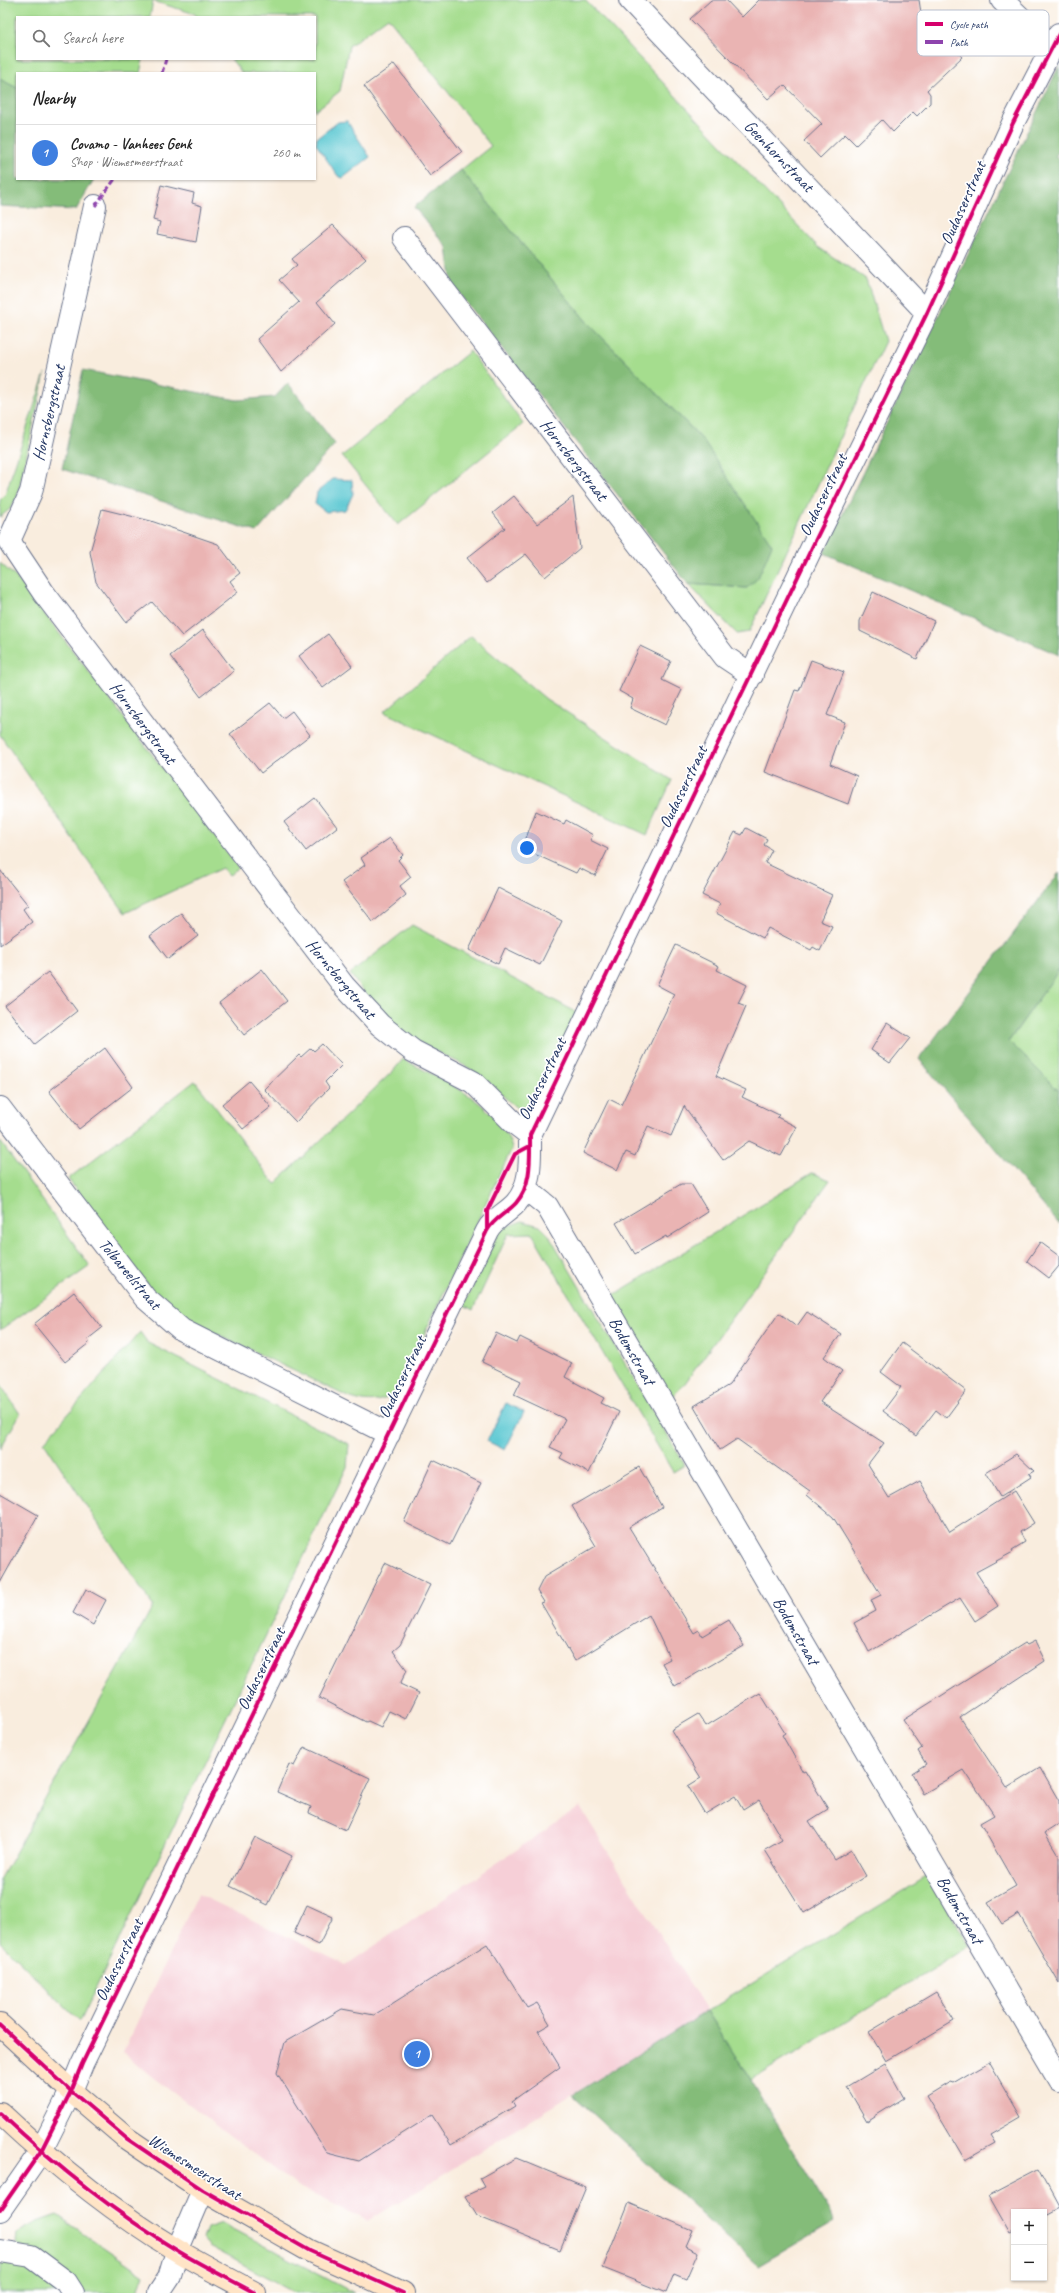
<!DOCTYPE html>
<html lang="en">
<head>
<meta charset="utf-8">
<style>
	body { margin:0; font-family:Caveat,sans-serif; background:#f6f6f6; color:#222 }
	.controls { position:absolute; right:12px; bottom:12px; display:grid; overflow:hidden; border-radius:0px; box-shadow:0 1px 3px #0004 }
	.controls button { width:36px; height:36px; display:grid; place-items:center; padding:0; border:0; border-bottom:1px solid #e0e0e0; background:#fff; color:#222; font:20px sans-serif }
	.you { position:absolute; left:527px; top:848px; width:14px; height:14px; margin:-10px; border:3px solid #fff; border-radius:50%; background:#1a73e8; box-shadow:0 0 0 6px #1a73e833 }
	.badge { display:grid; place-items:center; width:26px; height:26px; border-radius:50%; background:#1a73e8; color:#fff; font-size:13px; font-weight:700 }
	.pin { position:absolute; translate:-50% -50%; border:2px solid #fff; box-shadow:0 1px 4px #0006 }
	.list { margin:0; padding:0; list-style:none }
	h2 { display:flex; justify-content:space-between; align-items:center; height:52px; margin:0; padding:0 16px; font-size:17px }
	h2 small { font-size:13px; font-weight:400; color:#767676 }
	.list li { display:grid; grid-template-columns:26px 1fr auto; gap:12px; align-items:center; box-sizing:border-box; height:56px; padding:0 16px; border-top:1px solid #e0e0e0 }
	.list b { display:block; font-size:15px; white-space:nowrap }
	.list p { margin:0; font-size:13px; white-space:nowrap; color:#767676 }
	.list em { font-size:13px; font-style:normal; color:#767676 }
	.icon { flex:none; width:22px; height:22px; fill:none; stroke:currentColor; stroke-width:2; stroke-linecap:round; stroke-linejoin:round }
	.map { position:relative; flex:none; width:1059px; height:2293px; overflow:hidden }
	.search { position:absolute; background:#fff; box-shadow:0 1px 3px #0004; left:16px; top:16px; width:300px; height:44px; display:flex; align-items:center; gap:10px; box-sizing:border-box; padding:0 14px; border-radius:0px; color:#767676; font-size:15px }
	.panel { position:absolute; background:#fff; box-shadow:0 1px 3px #0004; left:16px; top:72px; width:300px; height:108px; border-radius:0px }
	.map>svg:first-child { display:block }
	.built { fill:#f6cfd7 }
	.green { fill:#a5dd8e; stroke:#608676 }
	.forest { fill:#84bc79; stroke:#50766c }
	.water { fill:#5bc8d2; stroke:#3b7c98 }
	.building { fill:#eab4b3 }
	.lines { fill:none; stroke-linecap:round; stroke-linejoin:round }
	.street-casing { stroke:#69728b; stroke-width:24 }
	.secondary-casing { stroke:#69728b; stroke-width:24 }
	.street { stroke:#fff; stroke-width:22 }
	.secondary { stroke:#ffe4c6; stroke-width:22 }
	.quiet { stroke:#8e44ad; stroke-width:3; stroke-dasharray:6 3; stroke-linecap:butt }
	.cycleway-casing { stroke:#fff; stroke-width:6 }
	.cycleway { stroke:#d6006c; stroke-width:4 }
	.labels { text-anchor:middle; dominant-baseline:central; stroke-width:3.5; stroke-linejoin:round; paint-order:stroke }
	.street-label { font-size:17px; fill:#1b2f5e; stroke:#fff }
	.key { fill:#fff; stroke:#bbc1cf; stroke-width:1 }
	.key-label { font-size:11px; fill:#1b2f5e }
</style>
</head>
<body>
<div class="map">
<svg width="1059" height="2293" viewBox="0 0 1059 2293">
	<rect width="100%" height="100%" fill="#fff"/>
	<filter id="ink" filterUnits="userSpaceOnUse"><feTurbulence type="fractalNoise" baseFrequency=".025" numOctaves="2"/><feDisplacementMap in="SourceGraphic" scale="8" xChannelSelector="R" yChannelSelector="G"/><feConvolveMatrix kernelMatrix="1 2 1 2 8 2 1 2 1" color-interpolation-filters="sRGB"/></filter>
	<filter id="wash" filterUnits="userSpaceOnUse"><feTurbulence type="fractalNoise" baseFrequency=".012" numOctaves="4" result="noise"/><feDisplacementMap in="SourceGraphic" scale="16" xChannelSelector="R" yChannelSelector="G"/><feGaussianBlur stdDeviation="0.9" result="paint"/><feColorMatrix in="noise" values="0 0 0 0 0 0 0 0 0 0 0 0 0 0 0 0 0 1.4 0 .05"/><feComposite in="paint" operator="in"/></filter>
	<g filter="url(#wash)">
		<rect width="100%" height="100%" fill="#f9edde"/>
		<!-- built -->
		<path class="built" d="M 580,1807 L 707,2011 L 368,2221 L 297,2186 L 151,2076 L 123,2052 L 198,1894 L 346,1965 Z"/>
		<!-- green -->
		<path class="green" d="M 0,0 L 585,0 L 818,247 L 866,279 L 885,341 L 749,632 L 737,634 L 688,584 L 747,588 L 702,439 L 587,322 L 461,170 L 491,146 L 388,17 L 349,46 L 340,91 L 315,111 L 315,73 L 242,73 L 231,59 L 315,59 L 315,17 L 197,17 L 195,14 L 153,1 L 150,17 L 17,17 L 17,59 L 143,59 L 140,73 L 17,73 L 17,88 L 0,79 Z
			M 470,351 L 523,424 L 398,525 L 342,456 Z
			M 45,373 L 17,497 L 10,509 L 0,517 L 0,500 L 5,495 Z
			M 0,563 L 17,578 L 238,867 L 229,876 L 222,868 L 125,913 L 0,735 Z
			M 471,636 L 546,699 L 672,780 L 647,835 L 384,712 Z
			M 412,925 L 578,1013 L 531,1109 L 525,1113 C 508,1104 495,1085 478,1074 C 460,1061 438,1054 419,1042 C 391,1026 368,999 350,974 Z
			M 1059,970 L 1059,1091 L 1009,1041 Z
			M 403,1059 C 441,1080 499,1102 512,1148 L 396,1394 C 376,1403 369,1404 348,1397 L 178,1315 L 163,1305 L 68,1179 L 195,1081 L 275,1184 L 394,1070 Z
			M 0,1141 L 90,1266 L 0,1330 Z
			M 812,1173 L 830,1180 L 683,1386 L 671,1397 L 612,1296 Z
			M 522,1221 L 540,1226 L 549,1235 L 685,1465 L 673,1472 L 532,1233 L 508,1234 L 473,1310 L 464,1305 L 498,1233 L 503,1228 Z
			M 140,1332 L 148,1343 L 349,1444 L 347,1467 L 80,2021 L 0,1942 L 0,1880 L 153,1606 L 44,1442 Z
			M 0,1384 L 20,1414 L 0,1449 Z
			M 928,1876 L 970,1946 L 751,2080 L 707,2011 Z
			M 57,2215 L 144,2275 L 137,2293 L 83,2293 L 16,2243 L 17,2233 L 37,2222 Z
			M 222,2223 L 354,2293 L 296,2293 L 209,2246 L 203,2239 L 207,2228 Z
			M 0,2261 C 23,2265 43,2276 59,2293 L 0,2293 Z"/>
		<!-- forest -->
		<path class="forest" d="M 1059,66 L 1059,150 L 1055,157 L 1059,159 L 1059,655 L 824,553 Z
			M 0,79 L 17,88 L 17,179 L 94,179 L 76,210 L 0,206 Z
			M 461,170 L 587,322 L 702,439 L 772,545 L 758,578 L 747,588 L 688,584 L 452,285 L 447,247 L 414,207 Z
			M 83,370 L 237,400 L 275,397 L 288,383 L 335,444 L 257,532 L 62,469 Z
			M 1059,873 L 1059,970 L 1009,1041 L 1059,1091 L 1059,1224 L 919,1059 Z
			M 707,2011 L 751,2080 L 835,2221 L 758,2266 L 573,2095 Z"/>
		<!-- water -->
		<path class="water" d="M 347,121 L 370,157 L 343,178 L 338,176 L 316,144 L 317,138 L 338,122 Z
			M 333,479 L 352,480 L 353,494 L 345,510 L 326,512 L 315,504 L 317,492 Z
			M 506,1403 L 524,1412 L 505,1450 L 487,1441 Z"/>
		<g id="blocks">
			<!-- building -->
			<path class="building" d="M 711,0 L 726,0 L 742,17 L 759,0 L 919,0 L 921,13 L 962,57 L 927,90 L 930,94 L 930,103 L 917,116 L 913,112 L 893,132 L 882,120 L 856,145 L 845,134 L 820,158 L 804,141 L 822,124 L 784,85 L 768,99 L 690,19 Z
				M 394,64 L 462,152 L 430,176 L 364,86 Z
				M 161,185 L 194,193 L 192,203 L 202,206 L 196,242 L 157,234 L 160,222 L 153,220 Z
				M 333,225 L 366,259 L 317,302 L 335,324 L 281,372 L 257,339 L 299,302 L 279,280 L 297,265 L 292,259 Z
				M 514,496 L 537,524 L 573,497 L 580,548 L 545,577 L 526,554 L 487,583 L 467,558 L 505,528 L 493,513 Z
				M 102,509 L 151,521 L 218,544 L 240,573 L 230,581 L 238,592 L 182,636 L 152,602 L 126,622 L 96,582 L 90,552 Z
				M 873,592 L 934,621 L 917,659 L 860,631 L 860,621 Z
				M 203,630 L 234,671 L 201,697 L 170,656 Z
				M 328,634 L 352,666 L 323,688 L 299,656 Z
				M 640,646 L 671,661 L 662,680 L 682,690 L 665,725 L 630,708 L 633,699 L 619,691 Z
				M 811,660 L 844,672 L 827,715 L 845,722 L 830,764 L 857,776 L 848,804 L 765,772 L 795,690 L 799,691 Z
				M 270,703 L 283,718 L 292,711 L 310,735 L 261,773 L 230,734 Z
				M 315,798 L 337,827 L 306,851 L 284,822 Z
				M 536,811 L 564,824 L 566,820 L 593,835 L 590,840 L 608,849 L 595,876 L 579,868 L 576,873 L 530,852 L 525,841 Z
				M 746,828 L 767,839 L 764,845 L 772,850 L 765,863 L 832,895 L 820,921 L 832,926 L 820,951 L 813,947 L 811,950 L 768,928 L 763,938 L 716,913 L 720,904 L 702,895 L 735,832 L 742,835 Z
				M 390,838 L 403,855 L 398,860 L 411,877 L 400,886 L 406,895 L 373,922 L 342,882 L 365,865 L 361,858 Z
				M 0,870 L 28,905 L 23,909 L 32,922 L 0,945 Z
				M 498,888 L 562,921 L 540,965 L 505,948 L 498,964 L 469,950 Z
				M 181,913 L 198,936 L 168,959 L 150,936 Z
				M 676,945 L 719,966 L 717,970 L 747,985 L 738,1003 L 746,1006 L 716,1076 L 746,1090 L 742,1097 L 779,1115 L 777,1117 L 797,1127 L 781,1156 L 749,1141 L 723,1160 L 684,1106 L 671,1136 L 648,1126 L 635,1156 L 626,1152 L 617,1170 L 583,1153 L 609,1099 L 621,1105 L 674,994 L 657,985 Z
				M 262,969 L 287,1001 L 244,1035 L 219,1003 Z
				M 48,972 L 77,1011 L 35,1044 L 5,1006 Z
				M 887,1023 L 910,1038 L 890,1063 L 871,1050 Z
				M 322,1044 L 342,1065 L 325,1082 L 329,1088 L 296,1122 L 264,1089 L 299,1055 L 301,1057 L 311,1048 L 314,1051 Z
				M 105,1048 L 133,1087 L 79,1129 L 49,1091 Z
				M 249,1081 L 271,1107 L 243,1129 L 222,1104 Z
				M 681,1184 L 691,1184 L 708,1212 L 667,1238 L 666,1236 L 635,1254 L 616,1223 Z
				M 1040,1242 L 1059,1256 L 1059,1266 L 1049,1278 L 1027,1261 Z
				M 74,1292 L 102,1328 L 88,1339 L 89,1343 L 65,1362 L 34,1324 Z
				M 807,1312 L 841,1334 L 824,1357 L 842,1371 L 820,1402 L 884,1443 L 868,1464 L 889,1498 L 920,1481 L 950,1532 L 1014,1491 L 1034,1523 L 1020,1532 L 1025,1542 L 1012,1550 L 1013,1552 L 976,1572 L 998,1606 L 975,1621 L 960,1598 L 869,1652 L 854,1623 L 876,1611 L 871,1600 L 881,1595 L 833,1517 L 807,1495 L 810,1491 L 737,1439 L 720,1450 L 694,1406 L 729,1385 L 779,1313 L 797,1326 Z
				M 496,1333 L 517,1343 L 520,1337 L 572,1363 L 565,1377 L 604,1398 L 601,1403 L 619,1412 L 589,1473 L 560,1458 L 563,1453 L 550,1447 L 565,1419 L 514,1395 L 521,1381 L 482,1362 Z
				M 902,1343 L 966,1391 L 946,1418 L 936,1410 L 916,1436 L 883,1411 L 901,1387 L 881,1372 Z
				M 1016,1454 L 1034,1471 L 1029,1474 L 1031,1477 L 1000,1497 L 986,1473 Z
				M 433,1460 L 481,1483 L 450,1545 L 404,1522 Z
				M 639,1467 L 662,1507 L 629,1527 L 694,1633 L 699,1630 L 702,1636 L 729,1620 L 744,1646 L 675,1686 L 662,1663 L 670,1659 L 649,1615 L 575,1661 L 541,1603 L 544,1602 L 537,1591 L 544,1577 L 596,1546 L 572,1506 Z
				M 0,1493 L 38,1515 L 0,1583 Z
				M 385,1563 L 430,1585 L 400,1645 L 393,1651 L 407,1670 L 400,1684 L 419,1693 L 406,1719 L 389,1711 L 381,1727 L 368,1721 L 366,1722 L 319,1698 Z
				M 86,1589 L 106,1600 L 93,1625 L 73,1613 Z
				M 1035,1641 L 1045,1661 L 960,1717 L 1007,1788 L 1040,1768 L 1059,1801 L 1059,1824 L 1045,1833 L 1059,1856 L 1059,1983 L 1019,1914 L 1002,1924 L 988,1902 L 1016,1886 L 980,1823 L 994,1815 L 964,1770 L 923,1794 L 912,1773 L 926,1764 L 918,1751 L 922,1748 L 903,1720 L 1025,1643 L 1027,1645 Z
				M 760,1693 L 785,1733 L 782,1735 L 803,1772 L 805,1771 L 828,1809 L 809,1821 L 835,1860 L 851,1850 L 866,1876 L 804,1913 L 765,1850 L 782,1840 L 759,1800 L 743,1810 L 735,1796 L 705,1814 L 688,1786 L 701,1778 L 671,1730 L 698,1714 L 706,1726 Z
				M 304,1747 L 370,1778 L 346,1830 L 309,1813 L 311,1807 L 277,1792 L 289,1764 L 294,1766 Z
				M 255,1837 L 292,1856 L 268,1905 L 230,1886 Z
				M 307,1905 L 333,1917 L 319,1945 L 294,1933 Z
				M 487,1944 L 527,2008 L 537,2003 L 550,2024 L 538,2031 L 560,2067 L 512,2101 L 515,2106 L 451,2145 L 432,2115 L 359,2161 L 327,2153 L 277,2073 L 285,2042 L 342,2009 L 374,2015 Z
				M 936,1992 L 954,2021 L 886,2061 L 869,2032 Z
				M 989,2062 L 1021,2117 L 990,2135 L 995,2143 L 965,2160 L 927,2096 L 950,2082 L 953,2083 Z
				M 885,2064 L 904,2098 L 867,2121 L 847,2087 Z
				M 516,2158 L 586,2187 L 560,2250 L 477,2216 L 465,2196 L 485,2187 L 480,2178 Z
				M 1039,2170 L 1059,2207 L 1044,2215 L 1044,2212 L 1014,2212 L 1014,2231 L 1010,2233 L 989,2196 Z
				M 629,2203 L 692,2230 L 685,2246 L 698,2252 L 686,2279 L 674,2274 L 666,2293 L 603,2268 Z"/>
		</g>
	</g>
	<g filter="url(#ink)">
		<use href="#blocks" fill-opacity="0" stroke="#69728b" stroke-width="1"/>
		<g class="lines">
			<!-- street casing -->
			<g class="street-casing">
				<path id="street" d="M 630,0 L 927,313
					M 1002,0 L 1053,49
					M 404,238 L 725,657 L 752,675
					M 9,541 L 43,592 L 344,986 L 380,1025 L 413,1051 L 473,1082 L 513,1122 L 530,1135
					M 9,541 L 31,492 L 95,206
					M 0,1108 L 145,1298 L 182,1330 L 389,1434
					M 526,1189 L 547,1206 L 1059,2079
					M 0,2210 L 41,2151 L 71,2091 L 82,2064 L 487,1231 C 493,1219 507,1213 516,1203 C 532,1185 530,1158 530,1135 L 815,541 L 927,313 L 1013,123 L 1059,34
					M 0,2251 L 31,2256 L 66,2282 L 73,2293
					M 159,2293 L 169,2278 L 177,2251 L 203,2190"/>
			</g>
			<!-- secondary casing -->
			<g class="secondary-casing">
				<path id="secondary" d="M 0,2025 L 71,2091 L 126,2138 L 203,2190 L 310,2251 L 403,2293
					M 0,2113 C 53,2163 115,2213 178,2251 C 203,2266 229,2279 255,2293"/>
			</g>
			<!-- street -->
			<use href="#street" class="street"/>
			<!-- secondary -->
			<use href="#secondary" class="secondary"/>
			<!-- quiet -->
			<path class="quiet" d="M 162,73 L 166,59
				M 95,206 L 115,179"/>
			<!-- cycleway casing -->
			<g class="cycleway-casing">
				<path id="cycleway" d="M 487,1231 L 487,1211 L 515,1154 L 530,1146
					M 0,2025 L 71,2091 L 126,2138 L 203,2190 L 310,2251 L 403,2293
					M 0,2113 C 53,2163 115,2213 178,2251 C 203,2266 229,2279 255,2293
					M 0,2210 L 41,2151 L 71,2091 L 82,2064 L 487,1231 C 493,1219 507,1213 516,1203 C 532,1185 530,1158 530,1135 L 815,541 L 927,313 L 1013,123 L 1059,34"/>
			</g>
			<!-- cycleway -->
			<use href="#cycleway" class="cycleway"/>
		</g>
	</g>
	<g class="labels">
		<!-- street labels -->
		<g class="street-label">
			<text transform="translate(779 156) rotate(46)">Geenhornstraat</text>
			<text transform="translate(963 203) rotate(-66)">Oudasserstraat</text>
			<text transform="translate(49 413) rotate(-77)">Hornsbergstraat</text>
			<text transform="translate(574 460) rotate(52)">Hornsbergstraat</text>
			<text transform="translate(823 495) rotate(-64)">Oudasserstraat</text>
			<text transform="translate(143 723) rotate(53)">Hornsbergstraat</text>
			<text transform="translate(683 787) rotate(-64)">Oudasserstraat</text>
			<text transform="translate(341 979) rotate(50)">Hornsbergstraat</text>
			<text transform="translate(542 1079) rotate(-64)">Oudasserstraat</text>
			<text transform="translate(130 1274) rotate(50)">Tolbareelstraat</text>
			<text transform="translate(632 1351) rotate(60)">Bodemstraat</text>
			<text transform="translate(402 1377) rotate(-64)">Oudasserstraat</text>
			<text transform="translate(796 1631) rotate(60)">Bodemstraat</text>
			<text transform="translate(261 1669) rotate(-64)">Oudasserstraat</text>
			<text transform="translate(960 1910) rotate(60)">Bodemstraat</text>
			<text transform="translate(119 1960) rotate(-64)">Oudasserstraat</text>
			<text transform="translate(195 2167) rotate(33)">Wiemesmeerstraat</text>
		</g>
	</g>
	<!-- legend -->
	<rect x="917" y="10" width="132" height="46" rx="6" class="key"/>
	<rect x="925" y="22" width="18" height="4" fill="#d6006c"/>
	<rect x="925" y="40" width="18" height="4" fill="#8e44ad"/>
	<g class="key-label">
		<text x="950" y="28">Cycle path</text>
		<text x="950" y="46">Path</text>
	</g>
</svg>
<div class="controls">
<button>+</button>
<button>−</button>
</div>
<div class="you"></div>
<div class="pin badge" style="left:417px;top:2054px;background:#3f7fe0">1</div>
<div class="search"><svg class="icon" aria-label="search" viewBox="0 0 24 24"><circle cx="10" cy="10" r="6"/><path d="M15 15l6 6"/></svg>Search here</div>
<section class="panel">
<h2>Nearby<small></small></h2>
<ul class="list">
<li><span class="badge" style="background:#3f7fe0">1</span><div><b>Covamo - Vanhees Genk</b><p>Shop · Wiemesmeerstraat</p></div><em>260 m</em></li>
</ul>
</section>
</div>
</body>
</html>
